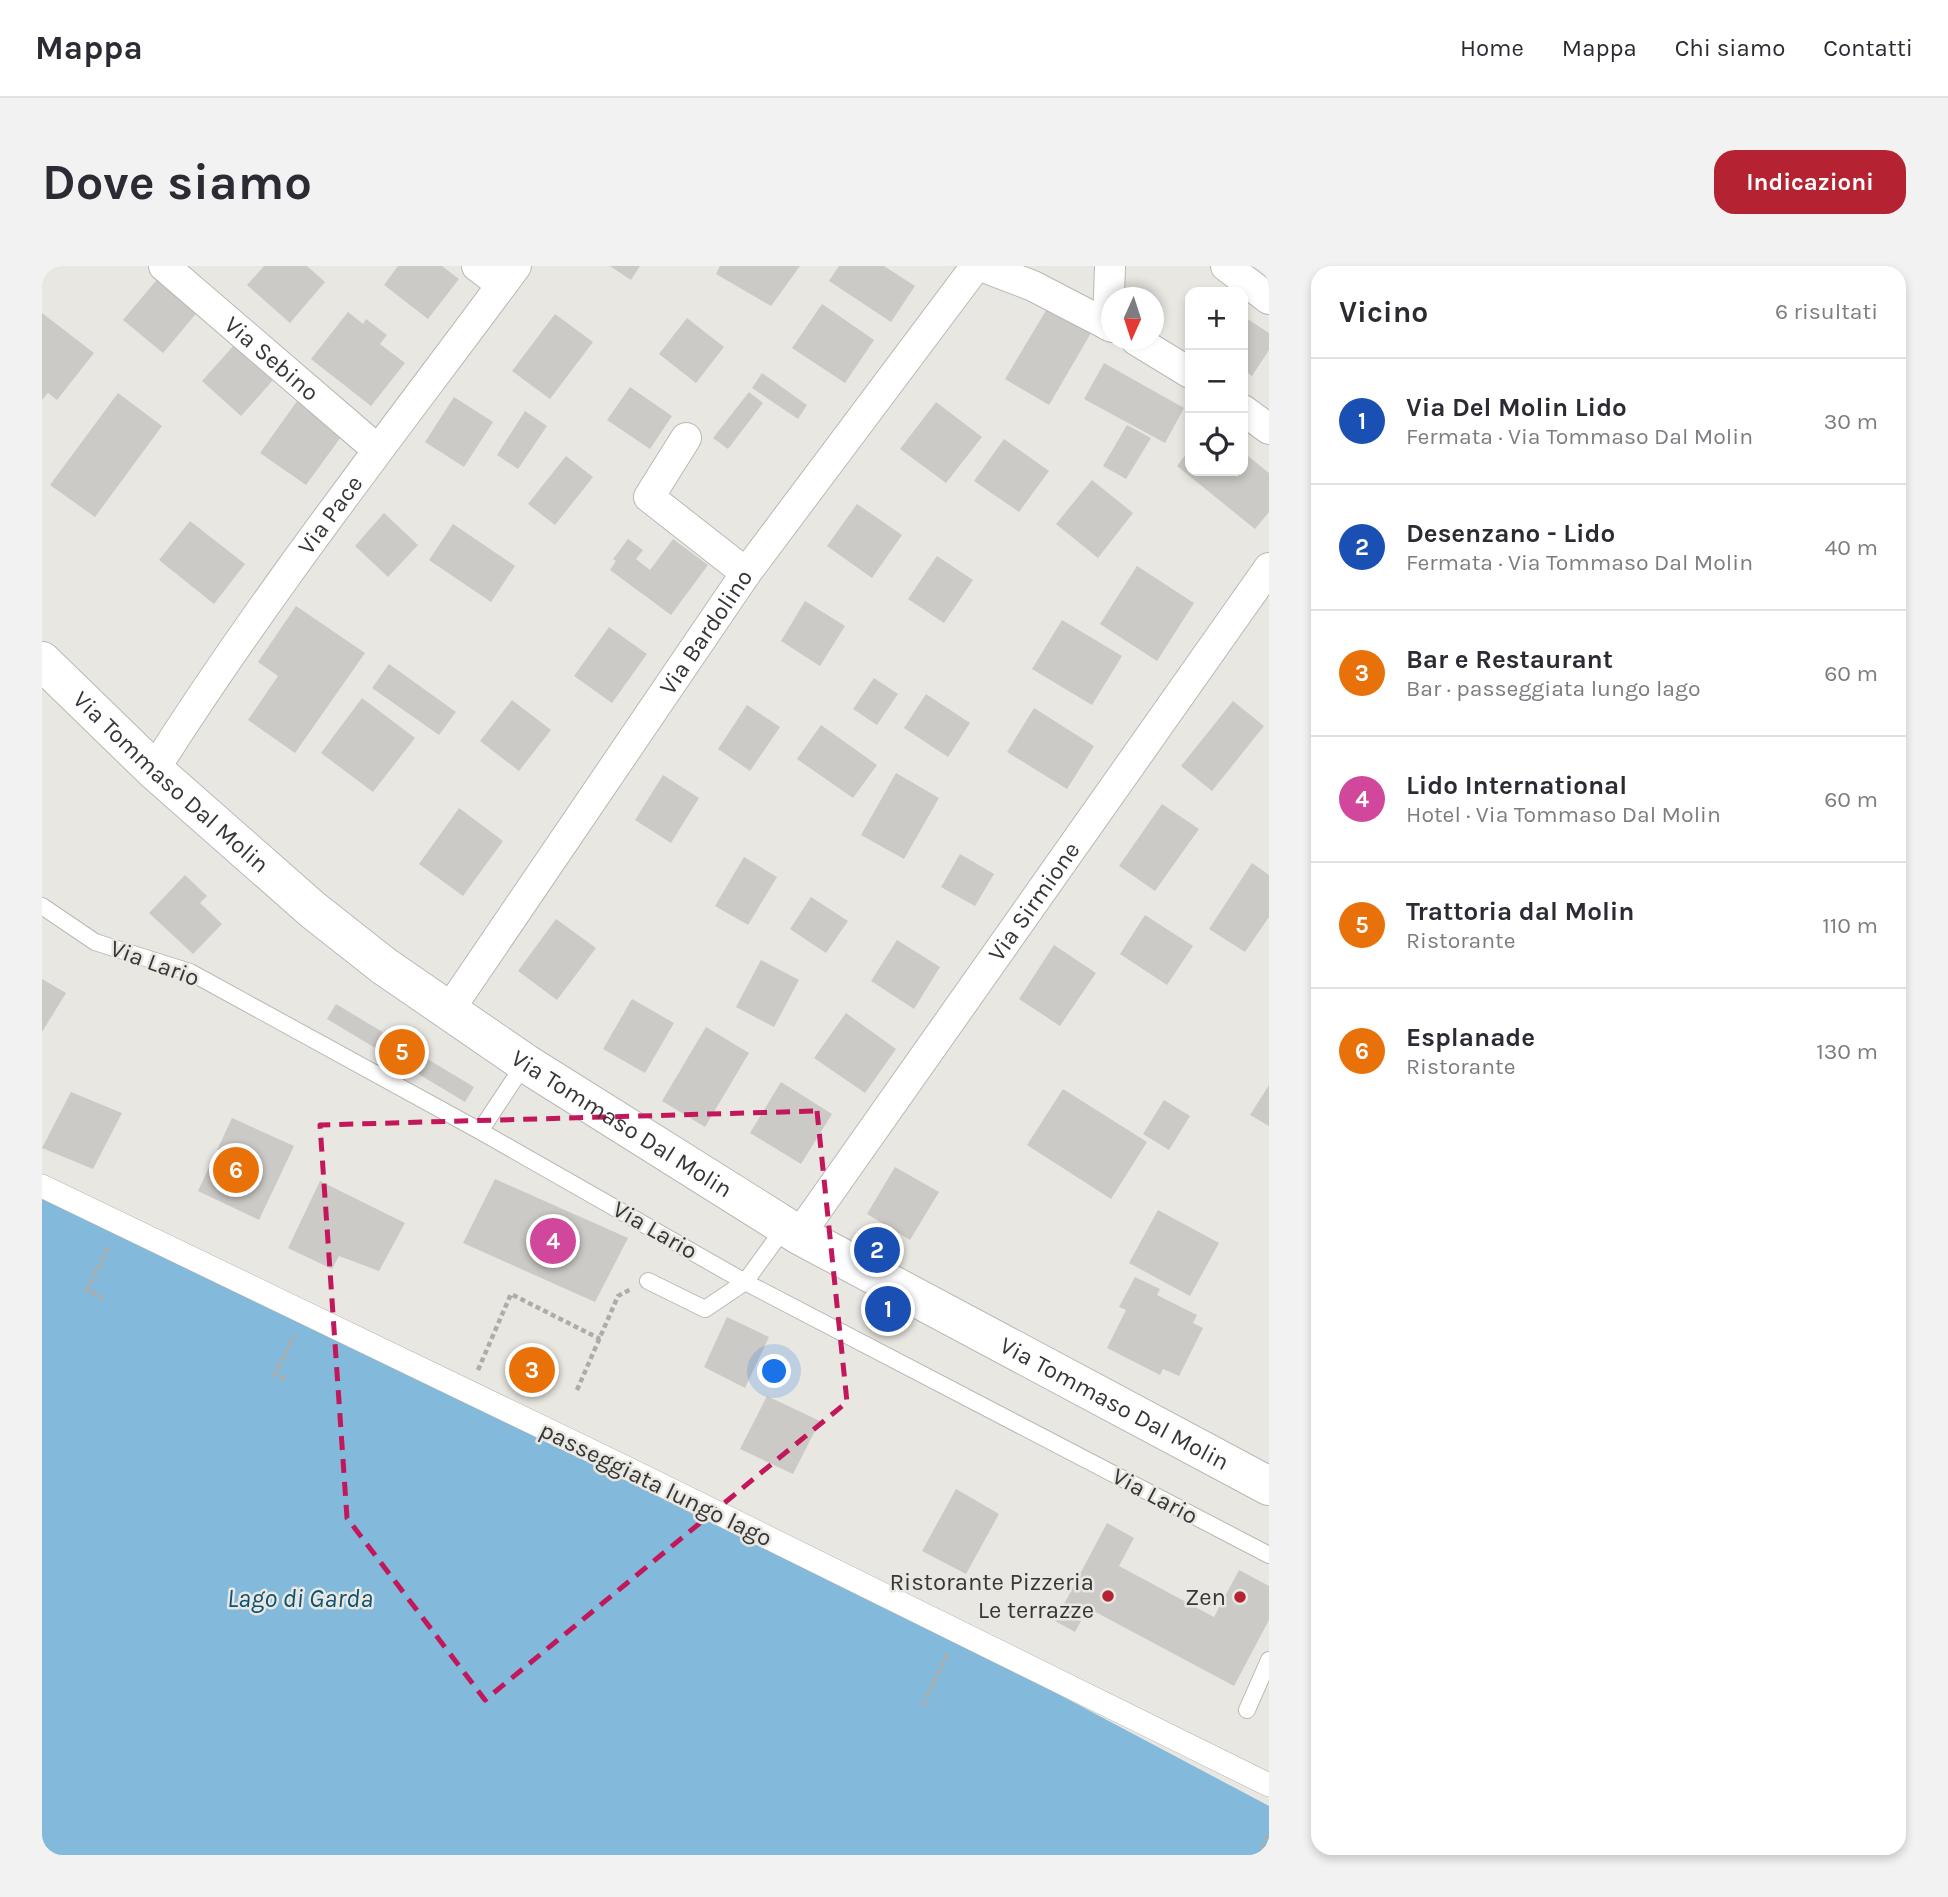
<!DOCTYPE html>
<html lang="it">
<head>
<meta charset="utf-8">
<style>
	body { margin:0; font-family:Karla,sans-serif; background:#f2f2f3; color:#2b2b33 }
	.controls { position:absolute; right:21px; top:21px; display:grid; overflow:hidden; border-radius:14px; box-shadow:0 4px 10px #0003 }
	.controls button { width:63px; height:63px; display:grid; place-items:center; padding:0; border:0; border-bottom:2px solid #e1e1e2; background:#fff; color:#2b2b33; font:35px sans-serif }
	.compass { position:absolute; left:1059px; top:21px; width:63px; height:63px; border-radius:50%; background:#fff; box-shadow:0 4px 10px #0003; rotate:183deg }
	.you { position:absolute; left:733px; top:1106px; width:24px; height:24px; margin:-18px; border:5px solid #fff; border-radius:50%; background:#1a73e8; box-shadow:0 0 0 10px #1a73e833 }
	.badge { display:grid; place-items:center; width:46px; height:46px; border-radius:50%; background:#b52333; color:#fff; font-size:23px; font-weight:700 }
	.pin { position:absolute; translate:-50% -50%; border:4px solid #fff; box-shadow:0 2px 7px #0006 }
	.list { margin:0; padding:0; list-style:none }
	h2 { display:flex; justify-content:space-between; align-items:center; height:91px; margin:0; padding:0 28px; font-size:30px }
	h2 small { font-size:23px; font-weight:400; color:#7c7c81 }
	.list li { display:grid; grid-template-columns:46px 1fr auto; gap:21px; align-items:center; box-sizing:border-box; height:126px; padding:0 28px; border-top:2px solid #e1e1e2 }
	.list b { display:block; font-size:26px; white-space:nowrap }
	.list p { margin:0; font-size:23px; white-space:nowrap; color:#7c7c81 }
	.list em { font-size:23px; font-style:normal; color:#7c7c81 }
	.icon { flex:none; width:38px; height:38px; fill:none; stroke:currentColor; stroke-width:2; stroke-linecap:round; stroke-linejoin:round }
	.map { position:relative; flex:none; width:1227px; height:1589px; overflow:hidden; border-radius:21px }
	header { display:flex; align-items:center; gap:42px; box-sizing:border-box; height:98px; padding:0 35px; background:#fff; border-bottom:2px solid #e1e1e2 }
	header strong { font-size:33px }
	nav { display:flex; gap:38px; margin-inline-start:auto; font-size:24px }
	.intro { display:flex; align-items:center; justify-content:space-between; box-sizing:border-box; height:168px; padding:0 42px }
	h1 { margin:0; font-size:49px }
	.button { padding:18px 32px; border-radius:21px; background:#b52333; color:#fff; font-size:24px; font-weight:700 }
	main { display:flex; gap:42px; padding:0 42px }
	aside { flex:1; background:#fff; border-radius:21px; box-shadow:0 4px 10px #0003 }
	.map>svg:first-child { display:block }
	.water { fill:#83b9db }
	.building { fill:#cccac6 }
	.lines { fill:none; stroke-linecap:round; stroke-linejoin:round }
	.service-casing { stroke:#b9b8b3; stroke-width:18 }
	.pedestrian-casing { stroke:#b9b8b3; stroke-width:24 }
	.minor-casing { stroke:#b9b8b3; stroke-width:32 }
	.secondary-casing { stroke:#b9b8b3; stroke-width:40 }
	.path { stroke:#adaca8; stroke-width:4.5; stroke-dasharray:5 3.5; stroke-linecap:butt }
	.service { stroke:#fff; stroke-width:16 }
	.pedestrian { stroke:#fff; stroke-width:23 }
	.minor { stroke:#fff; stroke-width:30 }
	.secondary { stroke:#fff; stroke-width:38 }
	.marked { fill:none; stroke:#c2185b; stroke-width:5; stroke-dasharray:14 9; stroke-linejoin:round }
	.poi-dot { fill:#b52333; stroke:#e8e7e2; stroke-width:2.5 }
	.labels { text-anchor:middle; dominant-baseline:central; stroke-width:5; stroke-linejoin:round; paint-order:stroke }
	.street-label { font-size:24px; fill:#373735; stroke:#e8e7e2 }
	.poi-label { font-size:24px; fill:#373735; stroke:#e8e7e2; text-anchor:end }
	.water-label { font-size:26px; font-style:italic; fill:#0c5273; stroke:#e8e7e2 }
</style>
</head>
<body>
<header>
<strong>Mappa</strong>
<nav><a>Home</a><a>Mappa</a><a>Chi siamo</a><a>Contatti</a></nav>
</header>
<div class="intro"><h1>Dove siamo</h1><a class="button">Indicazioni</a></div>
<main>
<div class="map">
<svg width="1227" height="1589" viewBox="0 0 1227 1589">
	<rect width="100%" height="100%" fill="#e8e7e2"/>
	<!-- water -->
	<path class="water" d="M 0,925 L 745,1284 L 1227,1540 L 1227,1589 L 0,1589 Z"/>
	<!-- building -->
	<path class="building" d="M 222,0 L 265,0 L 283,16 L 248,57 L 205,19 Z
		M 356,0 L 400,0 L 417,13 L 386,53 L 342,19 Z
		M 568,0 L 598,0 L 589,14 Z
		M 678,0 L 758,0 L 729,40 L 674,8 Z
		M 797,0 L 842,0 L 873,20 L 849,56 L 787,15 Z
		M 118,10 L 158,43 L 121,87 L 81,54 Z
		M 780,38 L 832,74 L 803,117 L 750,82 Z
		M 1006,41 L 1049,67 L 1007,139 L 963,113 Z
		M 306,46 L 321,58 L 324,53 L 345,69 L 338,78 L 363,97 L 329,140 L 269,93 Z
		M 0,47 L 52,87 L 15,134 L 6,127 L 0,134 Z
		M 513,48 L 551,76 L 508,133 L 470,105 Z
		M 1201,50 L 1227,67 L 1227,84 L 1210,110 L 1201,103 Z
		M 645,52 L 682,81 L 654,117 L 617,88 Z
		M 193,78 L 232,113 L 199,150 L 160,115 Z
		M 1062,97 L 1142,142 L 1123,177 L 1042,133 Z
		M 720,107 L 765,139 L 756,153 L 710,122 Z
		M 588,121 L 630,150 L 608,183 L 565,154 Z
		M 707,126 L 721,137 L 686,183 L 671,172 Z
		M 76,127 L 120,160 L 53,251 L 8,219 Z
		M 258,131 L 304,164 L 264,219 L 218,187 Z
		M 412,131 L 451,156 L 422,201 L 383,176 Z
		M 894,136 L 940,171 L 904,217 L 858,183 Z
		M 483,145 L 505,160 L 476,203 L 455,189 Z
		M 1085,159 L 1109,172 L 1084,213 L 1061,200 Z
		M 962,173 L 1007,205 L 977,246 L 932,215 Z
		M 1148,183 L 1148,205 L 1201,205 L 1201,186 L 1227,207 L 1227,246 L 1213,263 L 1135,200 Z
		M 524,190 L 551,211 L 513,259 L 486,238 Z
		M 1050,214 L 1091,247 L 1056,292 L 1014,258 Z
		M 815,238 L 860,269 L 830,312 L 785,280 Z
		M 342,247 L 376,279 L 346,311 L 313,280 Z
		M 148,255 L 203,298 L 172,338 L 117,294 Z
		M 411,258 L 473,300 L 449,336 L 387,294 Z
		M 586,273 L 601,284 L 594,293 L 608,304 L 631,273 L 666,299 L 629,349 L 568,304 L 574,295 L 571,293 Z
		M 895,290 L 931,314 L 902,357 L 866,333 Z
		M 1095,300 L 1152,337 L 1115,395 L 1058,358 Z
		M 763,335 L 803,360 L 778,400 L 739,375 Z
		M 254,340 L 323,387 L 253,487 L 206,454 L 236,410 L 216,396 Z
		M 1020,354 L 1080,390 L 1050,439 L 990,403 Z
		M 567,361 L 605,388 L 570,437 L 532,410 Z
		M 347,398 L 414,446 L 397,469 L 330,422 Z
		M 832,412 L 856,428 L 835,459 L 811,443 Z
		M 884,428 L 928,457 L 906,491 L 862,462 Z
		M 320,432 L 373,472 L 331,526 L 279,487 Z
		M 470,434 L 509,464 L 477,505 L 438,475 Z
		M 1191,435 L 1222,460 L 1170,525 L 1139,500 Z
		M 705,439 L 738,461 L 708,505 L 676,483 Z
		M 992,442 L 1052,480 L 1025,523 L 965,486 Z
		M 779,459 L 835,499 L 811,532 L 755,493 Z
		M 854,507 L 897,532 L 862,593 L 819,569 Z
		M 621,509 L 657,532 L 629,577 L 593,554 Z
		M 1120,538 L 1157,563 L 1113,625 L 1077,600 Z
		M 417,542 L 461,575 L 421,630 L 377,598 Z
		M 918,588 L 952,608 L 933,640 L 899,621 Z
		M 702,591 L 735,611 L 706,659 L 673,640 Z
		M 1210,597 L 1227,609 L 1227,651 L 1203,686 L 1167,663 Z
		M 143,609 L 165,630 L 158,637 L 180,658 L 151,688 L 107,647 Z
		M 769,631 L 806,655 L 784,687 L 748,663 Z
		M 1103,649 L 1151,680 L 1125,719 L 1078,688 Z
		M 514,653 L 554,682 L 515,734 L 476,705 Z
		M 855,674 L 898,701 L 872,743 L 829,715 Z
		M 1012,679 L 1054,707 L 1018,760 L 977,733 Z
		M 719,694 L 757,714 L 732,761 L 694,741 Z
		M 0,713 L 24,727 L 0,766 Z
		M 590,733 L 632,757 L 603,807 L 561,783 Z
		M 294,738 L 432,821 L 423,836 L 285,753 Z
		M 804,747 L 854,783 L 823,827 L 772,792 Z
		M 664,761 L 707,787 L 663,861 L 620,835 Z
		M 739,816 L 790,848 L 759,898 L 708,867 Z
		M 1227,819 L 1227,860 L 1208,849 Z
		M 1021,823 L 1105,876 L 1069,933 L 985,879 Z
		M 29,826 L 80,847 L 51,903 L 0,882 Z
		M 1122,834 L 1148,850 L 1127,884 L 1101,868 Z
		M 190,852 L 252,880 L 217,954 L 156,925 Z
		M 853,901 L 897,926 L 868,974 L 825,948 Z
		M 453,913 L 586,972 L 553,1036 L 421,977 Z
		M 278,915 L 363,957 L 337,1005 L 297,990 L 290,1003 L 246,982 Z
		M 1116,944 L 1177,977 L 1148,1030 L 1087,997 Z
		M 1093,1011 L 1118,1023 L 1115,1029 L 1155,1049 L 1151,1057 L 1161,1062 L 1137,1110 L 1121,1103 L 1118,1109 L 1065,1082 L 1084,1044 L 1077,1041 Z
		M 685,1051 L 727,1071 L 703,1122 L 662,1101 Z
		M 476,1085 L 510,1102 L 501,1122 L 466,1105 Z
		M 725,1130 L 778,1155 L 751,1208 L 698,1183 Z
		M 914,1223 L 957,1248 L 924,1308 L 880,1285 Z
		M 1065,1257 L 1092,1272 L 1077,1300 L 1172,1351 L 1197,1304 L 1227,1320 L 1227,1354 L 1192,1420 L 1046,1342 L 1033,1366 L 1013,1355 Z"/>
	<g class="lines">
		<!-- service casing -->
		<g class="service-casing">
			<path id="service" d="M 0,640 L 53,676 L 148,706 L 438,865 L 703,1016 L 1227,1289
				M 438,865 L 483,797
				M 606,1015 L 663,1043 L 703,1016 L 743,961
				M 1205,1444 L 1227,1394"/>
		</g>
		<!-- pedestrian casing -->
		<g class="pedestrian-casing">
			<path id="pedestrian" d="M 0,920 L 591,1205 L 1227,1519"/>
		</g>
		<!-- minor casing -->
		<g class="minor-casing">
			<g id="minor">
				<path id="s1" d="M 122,0 L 336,184"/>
				<path d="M 435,0 L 460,19"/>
				<path d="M 939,0 L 991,20 L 1070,61"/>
				<path d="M 1184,0 L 1227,33"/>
				<path d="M 1066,59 L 1068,0"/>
				<path d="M 1094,74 L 1148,107"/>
				<path d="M 1201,144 L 1227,163"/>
				<path d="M 644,172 L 607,231 L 704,307"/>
				<path id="s2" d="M 112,504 C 222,330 351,166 474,0"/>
				<path id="s3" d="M 407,744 L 704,307 L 934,0"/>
				<path id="s4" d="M 757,969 L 1227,302"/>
			</g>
		</g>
		<!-- secondary casing -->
		<g class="secondary-casing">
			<g id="secondary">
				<path id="s5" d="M 0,395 L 112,504 L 271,644 L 342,700 L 483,797 L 757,969 L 1227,1220"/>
			</g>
		</g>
		<!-- path -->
		<path class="path" d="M 61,1032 L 45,1024 L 67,980
			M 436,1104 L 469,1028 L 558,1073
			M 243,1113 L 233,1108 L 252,1070
			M 535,1124 L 576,1030 L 589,1023
			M 881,1439 L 906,1386
			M 1217,1589 L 1227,1569"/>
		<!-- service -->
		<use href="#service" class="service"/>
		<!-- pedestrian -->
		<use href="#pedestrian" class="pedestrian"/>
		<!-- minor -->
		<use href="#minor" class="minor"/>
		<!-- secondary -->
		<use href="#secondary" class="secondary"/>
	</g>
	<!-- marked area -->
	<path class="marked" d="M 775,845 L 805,1136 L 443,1434 L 305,1252 L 278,859 Z"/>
	<!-- markers -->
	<g class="poi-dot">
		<circle cx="1066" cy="1330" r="7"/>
		<circle cx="1198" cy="1331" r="7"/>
	</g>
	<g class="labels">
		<!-- street labels -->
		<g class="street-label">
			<text stroke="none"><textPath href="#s1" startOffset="142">Via Sebino</textPath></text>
			<text stroke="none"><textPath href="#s2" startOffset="310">Via Pace</textPath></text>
			<text stroke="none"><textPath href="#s3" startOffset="457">Via Bardolino</textPath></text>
			<text stroke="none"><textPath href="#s5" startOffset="177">Via Tommaso Dal Molin</textPath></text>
			<text stroke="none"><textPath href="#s4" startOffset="408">Via Sirmione</textPath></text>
			<text transform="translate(113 697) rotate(20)">Via Lario</text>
			<text stroke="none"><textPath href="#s5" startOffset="744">Via Tommaso Dal Molin</textPath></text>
			<text transform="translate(613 964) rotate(30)">Via Lario</text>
			<text stroke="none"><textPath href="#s5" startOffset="1311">Via Tommaso Dal Molin</textPath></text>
			<text transform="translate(614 1218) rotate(26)">passeggiata lungo lago</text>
			<text transform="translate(1113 1230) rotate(28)">Via Lario</text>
		</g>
		<!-- poi labels -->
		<g class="poi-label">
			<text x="1052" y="1316">Ristorante Pizzeria<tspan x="1052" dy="28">Le terrazze</tspan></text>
			<text x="1184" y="1331">Zen</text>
		</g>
		<!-- water labels -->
		<g class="water-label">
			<text x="258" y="1332">Lago di Garda</text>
		</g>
	</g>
</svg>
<div class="controls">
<button>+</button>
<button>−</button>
<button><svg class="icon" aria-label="locate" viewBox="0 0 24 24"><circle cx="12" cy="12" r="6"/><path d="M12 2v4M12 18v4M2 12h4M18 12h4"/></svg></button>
</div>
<svg class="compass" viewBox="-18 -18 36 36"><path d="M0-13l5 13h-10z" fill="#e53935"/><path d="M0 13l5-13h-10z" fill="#7c7c81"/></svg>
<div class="you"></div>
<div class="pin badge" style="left:846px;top:1043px;background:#1a4fb4">1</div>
<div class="pin badge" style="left:835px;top:984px;background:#1a4fb4">2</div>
<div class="pin badge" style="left:490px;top:1104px;background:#e8710a">3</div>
<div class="pin badge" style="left:511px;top:975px;background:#d1479c">4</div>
<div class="pin badge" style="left:360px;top:786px;background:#e8710a">5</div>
<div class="pin badge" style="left:194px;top:904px;background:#e8710a">6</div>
</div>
<aside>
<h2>Vicino<small>6 risultati</small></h2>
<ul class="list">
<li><span class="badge" style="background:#1a4fb4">1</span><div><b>Via Del Molin Lido</b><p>Fermata · Via Tommaso Dal Molin</p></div><em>30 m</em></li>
<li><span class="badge" style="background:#1a4fb4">2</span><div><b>Desenzano - Lido</b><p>Fermata · Via Tommaso Dal Molin</p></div><em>40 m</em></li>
<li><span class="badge" style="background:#e8710a">3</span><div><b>Bar e Restaurant</b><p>Bar · passeggiata lungo lago</p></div><em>60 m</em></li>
<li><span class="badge" style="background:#d1479c">4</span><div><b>Lido International</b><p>Hotel · Via Tommaso Dal Molin</p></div><em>60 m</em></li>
<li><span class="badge" style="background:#e8710a">5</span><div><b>Trattoria dal Molin</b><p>Ristorante</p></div><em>110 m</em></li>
<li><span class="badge" style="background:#e8710a">6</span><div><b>Esplanade</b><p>Ristorante</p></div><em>130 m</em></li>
</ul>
</aside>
</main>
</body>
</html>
